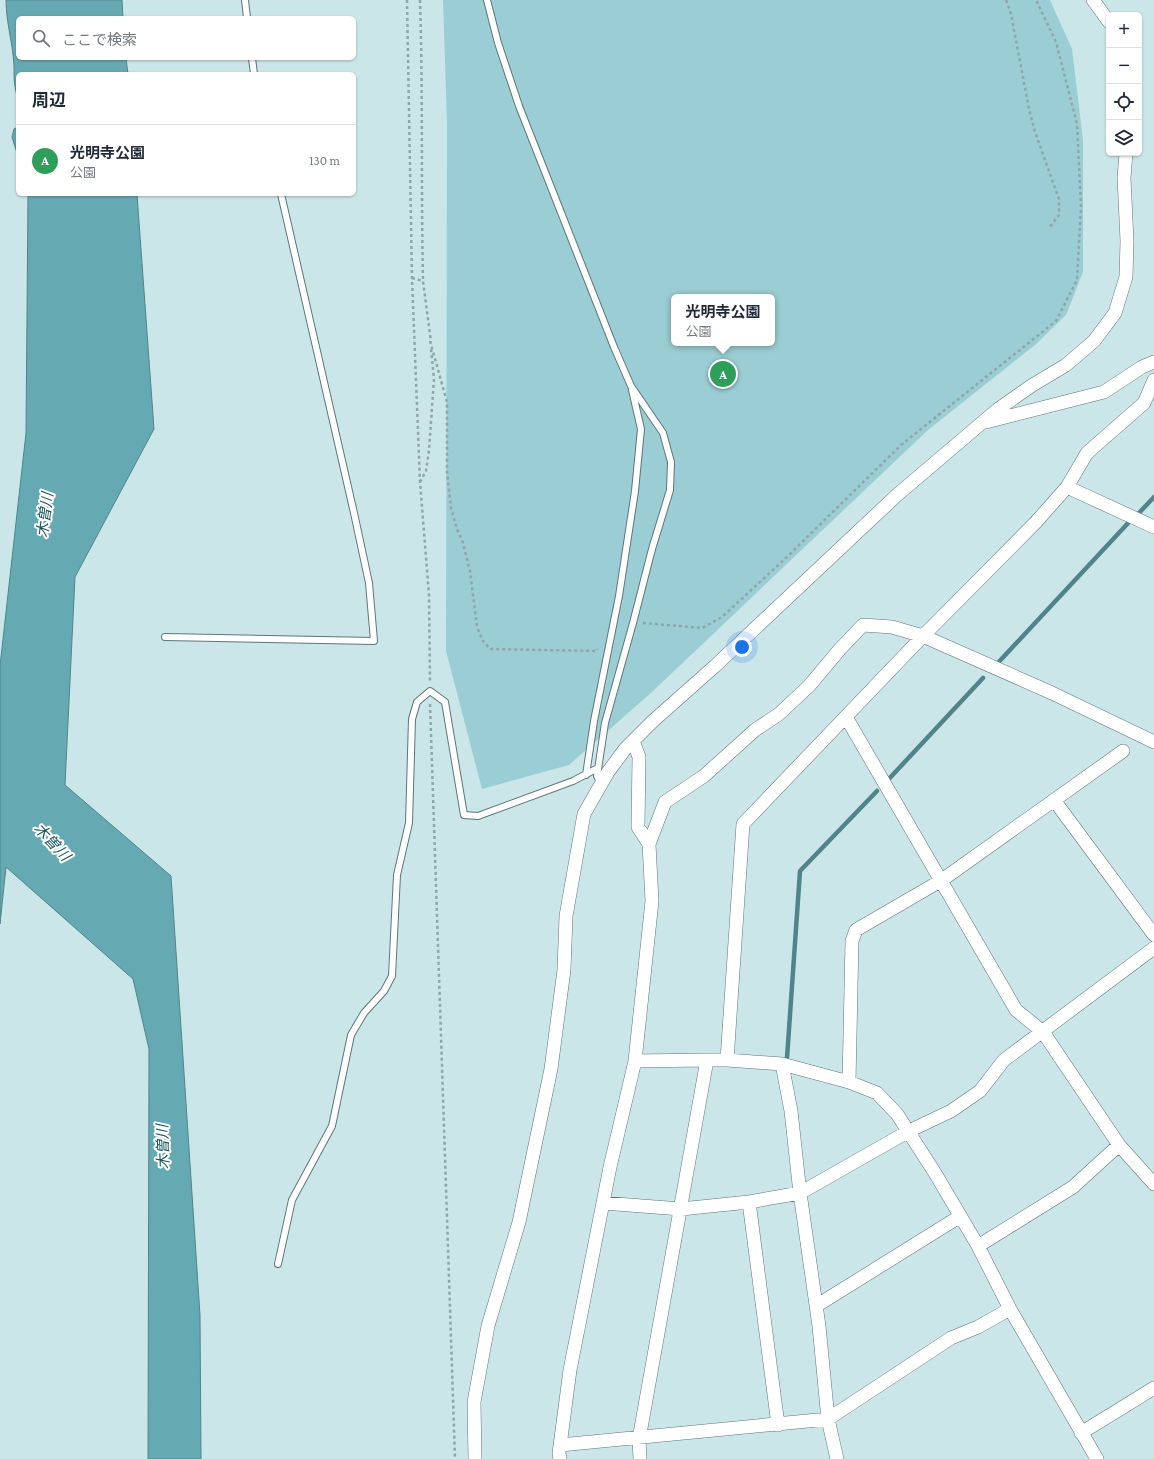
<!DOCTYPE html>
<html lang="ja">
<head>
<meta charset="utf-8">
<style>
	body { margin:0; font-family:"Crimson Pro","Noto Sans JP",serif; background:#f6f6f7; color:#1f2937 }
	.controls { position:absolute; right:12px; top:12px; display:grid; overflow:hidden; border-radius:6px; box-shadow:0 1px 3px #0004 }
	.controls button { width:36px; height:36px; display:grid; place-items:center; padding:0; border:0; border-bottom:1px solid #e0e1e3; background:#fff; color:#1f2937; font:20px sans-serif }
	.you { position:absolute; left:742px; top:647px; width:14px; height:14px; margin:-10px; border:3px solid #fff; border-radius:50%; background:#1a73e8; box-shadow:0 0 0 6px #1a73e833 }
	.badge { display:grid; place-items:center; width:26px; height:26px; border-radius:50%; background:#ea580c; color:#fff; font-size:13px; font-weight:700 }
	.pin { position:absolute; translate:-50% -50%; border:2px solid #fff; box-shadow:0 1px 4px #0006 }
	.popup { position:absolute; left:671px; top:294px; width:104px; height:52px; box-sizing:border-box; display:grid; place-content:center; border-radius:6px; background:#fff; filter:drop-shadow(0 1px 3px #0005); font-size:13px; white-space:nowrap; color:#747a83 }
	.popup b { font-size:15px; color:#1f2937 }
	.popup::after { content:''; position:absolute; left:50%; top:100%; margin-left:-8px; border:8px solid transparent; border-top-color:#fff }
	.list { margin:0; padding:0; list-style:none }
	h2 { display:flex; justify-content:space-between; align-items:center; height:52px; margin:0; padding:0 16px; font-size:17px }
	h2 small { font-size:13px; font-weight:400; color:#747a83 }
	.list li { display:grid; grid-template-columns:26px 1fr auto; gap:12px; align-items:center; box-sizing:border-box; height:72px; padding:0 16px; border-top:1px solid #e0e1e3 }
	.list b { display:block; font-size:15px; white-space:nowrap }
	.list p { margin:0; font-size:13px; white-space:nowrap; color:#747a83 }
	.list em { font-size:13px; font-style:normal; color:#747a83 }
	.icon { flex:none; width:22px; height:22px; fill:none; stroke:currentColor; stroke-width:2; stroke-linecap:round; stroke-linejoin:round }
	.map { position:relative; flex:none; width:1154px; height:1459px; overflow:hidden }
	.search { position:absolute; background:#fff; box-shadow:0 1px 3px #0004; left:16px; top:16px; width:340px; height:44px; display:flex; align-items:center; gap:10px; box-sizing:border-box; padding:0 14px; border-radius:6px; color:#747a83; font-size:15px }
	.panel { position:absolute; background:#fff; box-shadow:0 1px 3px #0004; left:16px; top:72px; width:340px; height:124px; border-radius:6px }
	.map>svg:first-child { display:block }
	.green { fill:#9bced4; fill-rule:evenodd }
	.water { fill:#65aab2; stroke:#51848a }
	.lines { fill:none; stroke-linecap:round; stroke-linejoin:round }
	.stream { stroke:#51848a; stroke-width:4.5 }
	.lane-casing { stroke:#5e7679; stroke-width:8 }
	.street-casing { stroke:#5e7679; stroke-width:14 }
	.path { stroke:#90a5a8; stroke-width:2.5; stroke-dasharray:3 3; stroke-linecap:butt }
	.lane { stroke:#fff; stroke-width:6 }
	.street { stroke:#fff; stroke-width:13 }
	.labels { text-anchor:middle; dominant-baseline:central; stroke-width:4; stroke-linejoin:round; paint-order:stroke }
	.water-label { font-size:15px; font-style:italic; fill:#19555b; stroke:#fff }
</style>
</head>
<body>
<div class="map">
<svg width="1154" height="1459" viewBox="0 0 1154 1459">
	<rect width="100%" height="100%" fill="#cbe6e9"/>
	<!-- green -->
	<path class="green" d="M 443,0 L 1050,0 L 1072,49 L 1083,140 L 1083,272 L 1066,315 L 1035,345 L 928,430 L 652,692 L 569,765 L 482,789 L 446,651 L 447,123 ZM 674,297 L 772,297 L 772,343 L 674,343 Z"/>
	<!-- water -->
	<path class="water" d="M 6,0 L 122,0 L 123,18 L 18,18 L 18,58 L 126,58 L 128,74 L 18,74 L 18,99 C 14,86 14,79 14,66 C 13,44 6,22 6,0 Z
		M 18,127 L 18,156 L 12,137 L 14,129 Z
		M 28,194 L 137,194 L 154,429 L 75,577 L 65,785 L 171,876 L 200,1315 L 201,1459 L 148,1459 L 149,1049 L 133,979 L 6,867 L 0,924 L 0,666 L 26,433 Z"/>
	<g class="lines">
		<!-- stream -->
		<path class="stream" d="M 1139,513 L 1154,497
			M 995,666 L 1130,521
			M 887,781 L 983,678
			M 787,1058 L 800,871 L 877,791"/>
		<!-- lane casing -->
		<g class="lane-casing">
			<path id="lane" d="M 245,0 L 247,18
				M 487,0 L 498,43 L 519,106 L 614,347 L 631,386 L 663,433 L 671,462 L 670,490 L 652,549 L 633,623 L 605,723 L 597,776 L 600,782
				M 252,58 L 254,74
				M 165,637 L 374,641 L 369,583 L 354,513 L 281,194
				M 586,775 L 594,721 L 619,596 L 635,491 L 641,429 L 632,390
				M 278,1264 L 292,1200 L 332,1126 L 351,1035 L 364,1013 L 384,991 L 392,976 L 397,875 L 409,823 L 412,719 L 417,702 L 430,691 L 445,702 L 464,815 L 478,816 L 573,781 L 598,768"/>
		</g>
		<!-- street casing -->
		<g class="street-casing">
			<path id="street" d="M 1093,0 L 1109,22
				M 986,422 L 1104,392 L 1142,367 L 1154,362
				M 1067,487 L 1154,527
				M 846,717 L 1016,1010 L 1043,1032 L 1119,1145 L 1154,1184
				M 1054,800 L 1154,935
				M 649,844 L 665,802 L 704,776 L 755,730 L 779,714 L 809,686 L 840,649 L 863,625 L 892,627 L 923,636 L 1052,693 L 1154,742
				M 727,1060 L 743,824 L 923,636 L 1036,522 L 1067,487 L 1087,453 L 1144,403 L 1154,380
				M 635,1061 L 707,1060
				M 782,1064 L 791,1111 L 800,1193 L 819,1326 L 828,1419 L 837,1459
				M 849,1082 L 852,941 L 856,930 L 942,880 L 1123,751
				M 749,1202 L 778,1425
				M 603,1203 L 681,1209 L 749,1202 L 800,1193 L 909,1131 L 951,1111 L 980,1091 L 1004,1060 L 1154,948
				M 978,1246 L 1073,1187 L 1119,1145
				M 816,1306 L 959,1217
				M 1081,1433 L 1154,1388
				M 560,1445 L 828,1419 L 951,1338 L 978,1327 L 1010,1309
				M 475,1459 L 474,1402 L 488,1326 L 519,1222 L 551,1069 L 564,970 L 566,916 L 584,814 L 608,772 L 625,749 L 653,721 L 715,666 L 897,495 L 997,410 L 1031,386 L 1066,365 L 1094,341 L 1115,313 L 1126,277 L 1127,241 L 1124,178 L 1126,153
				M 560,1459 L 559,1453 L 570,1370 L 610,1167 L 635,1061 L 652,901 L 649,844 L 638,827 L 639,757 L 633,741
				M 640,1459 L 639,1439 L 707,1060 L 727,1060 L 782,1064 L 849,1082 L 877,1093 L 897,1114 L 935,1173 L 978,1246 L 1010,1309 L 1097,1459"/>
		</g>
		<!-- path -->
		<path class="path" d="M 407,0 L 412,278 L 420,482 L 429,595 L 430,683
			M 420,0 C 423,94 421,187 423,281
			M 1006,0 L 1011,14 L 1029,109 L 1035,132 L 1059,199 L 1059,215 L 1049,228
			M 412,278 L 423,281 L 431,342
			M 430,341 L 447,402 L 447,472 L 451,508 L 457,529 L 463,543 L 470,571 L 477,627 L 483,641 L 490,649 L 597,651 L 597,649
			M 420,482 L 426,471 L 429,450 L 434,379 L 431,349
			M 643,623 L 702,628 L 722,617 L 788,556 L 901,445 L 1056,321 L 1077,280 L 1081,206 L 1077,124 L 1056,42 L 1036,0
			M 430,704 L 455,1459"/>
		<!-- lane -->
		<use href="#lane" class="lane"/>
		<!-- street -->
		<use href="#street" class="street"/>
	</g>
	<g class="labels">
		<!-- water labels -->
		<g class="water-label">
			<text transform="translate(45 515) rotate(-83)">木曽川</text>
			<text transform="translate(52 842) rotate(47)">木曽川</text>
			<text transform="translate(163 1147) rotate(-92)">木曽川</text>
		</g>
	</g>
</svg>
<div class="controls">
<button>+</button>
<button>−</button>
<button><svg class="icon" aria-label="locate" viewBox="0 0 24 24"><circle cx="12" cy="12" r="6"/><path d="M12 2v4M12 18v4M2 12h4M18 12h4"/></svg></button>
<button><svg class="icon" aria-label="layers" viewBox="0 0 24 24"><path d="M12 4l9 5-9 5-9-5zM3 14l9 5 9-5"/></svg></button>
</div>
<div class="you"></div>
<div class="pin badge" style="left:723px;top:374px;background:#2e9e5b">A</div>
<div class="popup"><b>光明寺公園</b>公園</div>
<div class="search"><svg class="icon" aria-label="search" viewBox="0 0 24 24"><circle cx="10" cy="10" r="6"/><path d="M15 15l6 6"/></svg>ここで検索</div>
<section class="panel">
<h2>周辺<small></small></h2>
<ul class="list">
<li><span class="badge" style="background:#2e9e5b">A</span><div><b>光明寺公園</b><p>公園</p></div><em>130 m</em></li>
</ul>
</section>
</div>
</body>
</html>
